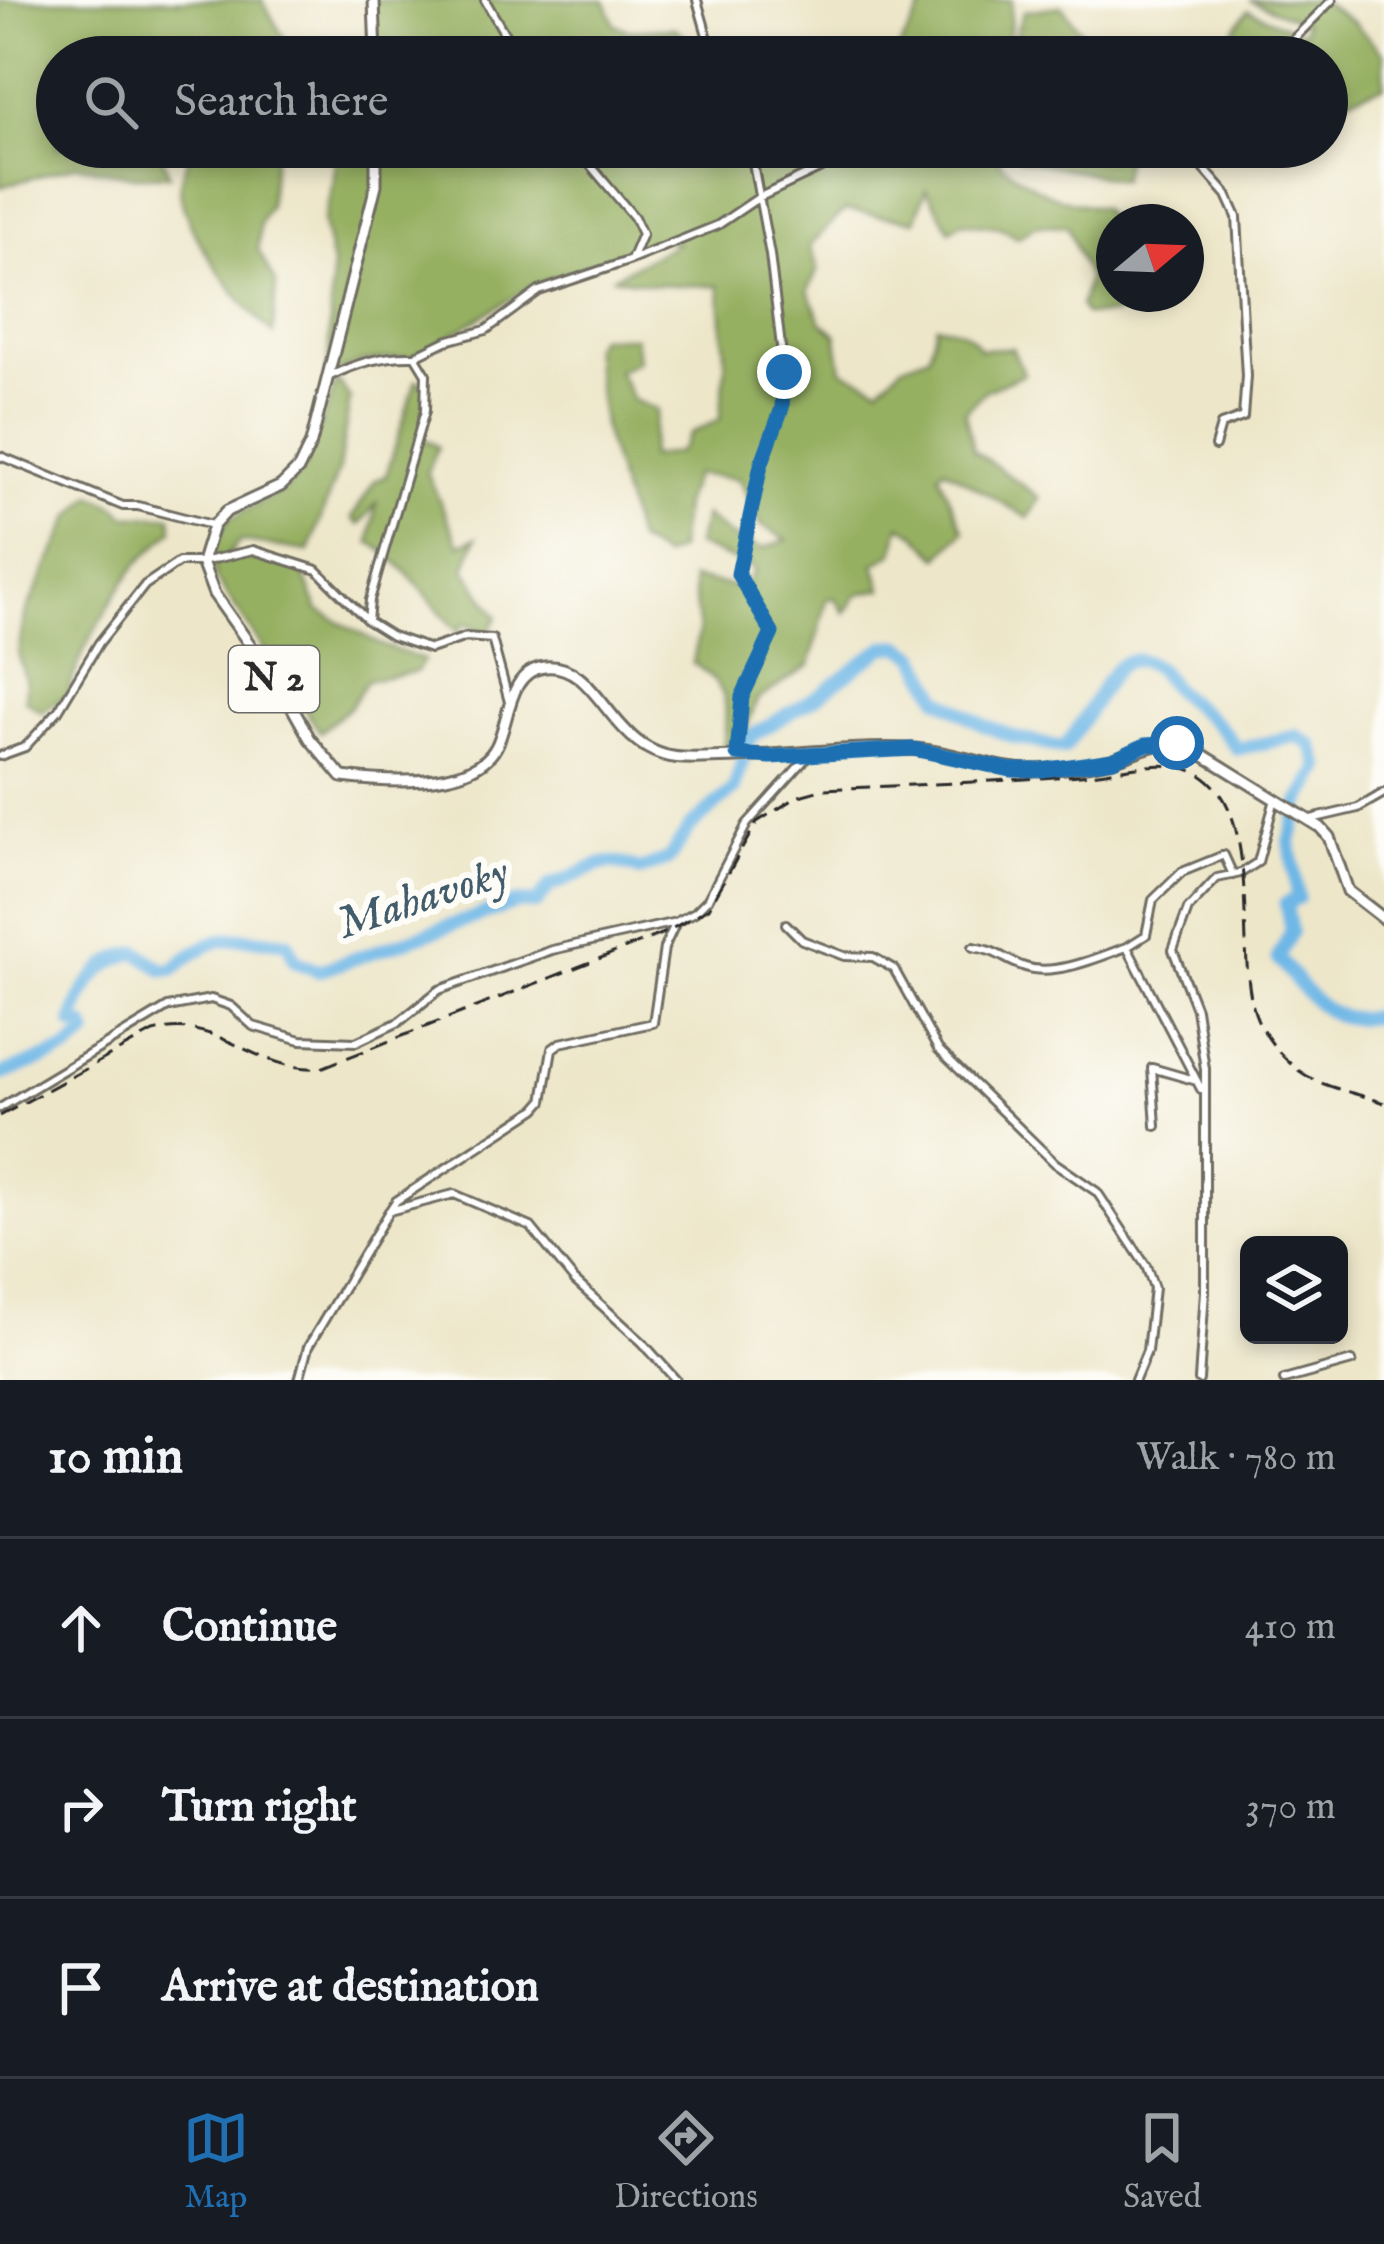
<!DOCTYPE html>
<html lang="en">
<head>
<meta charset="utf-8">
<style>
	body { margin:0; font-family:"IM FELL English",serif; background:#20242c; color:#f1f3f6 }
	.controls { position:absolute; right:36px; bottom:36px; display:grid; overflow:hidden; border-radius:18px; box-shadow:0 6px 18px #0003 }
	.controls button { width:108px; height:108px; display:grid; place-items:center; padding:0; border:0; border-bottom:3px solid #363941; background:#171b24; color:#f1f3f6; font:60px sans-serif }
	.compass { position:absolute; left:1096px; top:204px; width:108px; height:108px; border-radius:50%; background:#171b24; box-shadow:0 6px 18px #0003; rotate:71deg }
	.stop { position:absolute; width:36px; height:36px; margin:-27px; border:9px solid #1f6fb2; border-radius:50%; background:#fff }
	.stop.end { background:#1f6fb2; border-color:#fff; box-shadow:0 3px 12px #0008 }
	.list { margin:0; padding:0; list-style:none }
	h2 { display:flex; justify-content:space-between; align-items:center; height:156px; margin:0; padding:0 48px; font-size:51px }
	h2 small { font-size:39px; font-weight:400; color:#9ea1a6 }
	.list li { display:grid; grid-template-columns:78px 1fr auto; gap:36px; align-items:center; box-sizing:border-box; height:180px; padding:0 48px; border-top:3px solid #363941 }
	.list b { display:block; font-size:45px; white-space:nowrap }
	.list em { font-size:39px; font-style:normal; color:#9ea1a6 }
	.icon { flex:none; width:66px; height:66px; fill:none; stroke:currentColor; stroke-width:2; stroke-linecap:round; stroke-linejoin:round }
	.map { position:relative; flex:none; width:1384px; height:1380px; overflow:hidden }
	.search { position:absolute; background:#171b24; box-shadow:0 6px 18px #0003; left:36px; right:36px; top:36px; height:132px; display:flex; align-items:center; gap:30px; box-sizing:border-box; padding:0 42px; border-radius:66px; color:#9ea1a6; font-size:45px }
	.sheet { height:696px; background:#171b24 }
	nav { display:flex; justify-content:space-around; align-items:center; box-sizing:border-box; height:168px; border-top:3px solid #363941; background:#171b24; font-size:33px; color:#9ea1a6 }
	nav a { display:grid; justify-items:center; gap:6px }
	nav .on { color:#1f6fb2 }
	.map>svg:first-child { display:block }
	.forest { fill:#96b062; stroke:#606e46; stroke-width:3 }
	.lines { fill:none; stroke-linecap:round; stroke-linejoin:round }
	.river { stroke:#6eb7e6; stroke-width:14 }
	.street-casing { stroke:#6f6c62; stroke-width:12 }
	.primary-casing { stroke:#6f6c62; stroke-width:15 }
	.street { stroke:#fff; stroke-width:6 }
	.primary { stroke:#fff; stroke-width:9 }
	.rail { stroke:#2b2b2b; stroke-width:3; stroke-dasharray:18 9; stroke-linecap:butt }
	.route { stroke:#1f6fb2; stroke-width:15 }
	.labels { text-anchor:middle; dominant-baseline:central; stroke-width:12; stroke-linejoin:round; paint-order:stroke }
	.shield { fill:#fdfcf7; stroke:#6a6a68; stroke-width:3 }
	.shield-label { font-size:39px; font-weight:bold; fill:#2b2b2b }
	.water-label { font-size:45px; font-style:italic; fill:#425c6c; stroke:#fdfcf7 }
</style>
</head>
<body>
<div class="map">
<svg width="1384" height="1380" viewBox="0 0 1384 1380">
	<rect width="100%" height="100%" fill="#fdfcf7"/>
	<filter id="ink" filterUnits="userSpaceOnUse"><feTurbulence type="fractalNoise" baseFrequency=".00833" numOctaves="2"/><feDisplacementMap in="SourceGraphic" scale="24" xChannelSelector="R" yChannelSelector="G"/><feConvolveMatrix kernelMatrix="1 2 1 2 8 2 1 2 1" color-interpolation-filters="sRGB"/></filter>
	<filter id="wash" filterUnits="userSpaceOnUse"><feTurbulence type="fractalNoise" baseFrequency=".004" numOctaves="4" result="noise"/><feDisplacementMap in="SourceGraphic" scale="48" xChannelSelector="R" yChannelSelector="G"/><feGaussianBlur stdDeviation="2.7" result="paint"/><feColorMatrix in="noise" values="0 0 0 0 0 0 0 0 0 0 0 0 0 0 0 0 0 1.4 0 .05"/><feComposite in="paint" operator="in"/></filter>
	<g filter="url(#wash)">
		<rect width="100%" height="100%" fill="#ede6c9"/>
		<!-- forest -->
		<path class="forest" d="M 0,0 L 262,0 L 289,47 L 287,57 L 57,57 L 57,147 L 158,147 L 169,175 L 132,176 L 77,165 L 0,187 Z
			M 371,0 L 605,0 L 615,25 L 628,30 L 675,28 L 710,57 L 376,57 Z
			M 927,0 L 1012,0 L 1008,57 L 894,57 Z
			M 1249,0 L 1319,0 L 1354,23 L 1384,54 L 1384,86 L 1327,106 L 1327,57 L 1182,57 L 1205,41 L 1223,45 L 1248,10 L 1302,33 L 1305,23 Z
			M 1062,6 L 1100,57 L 1057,57 L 1053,44 L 1015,35 L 1024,11 Z
			M 182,147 L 275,147 L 269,206 L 260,222 L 258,250 L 276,283 L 273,334 C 243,306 179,229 180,185 C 180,177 186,166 188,158 Z
			M 335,147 L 1001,147 L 999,162 C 1036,191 1055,200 1101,208 L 1114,226 L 1114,294 L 1135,294 L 1141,301 L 1114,314 L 1085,315 L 1080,307 L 1088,279 L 1067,226 L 1036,225 L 1018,237 L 999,227 L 962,222 L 950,230 L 926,189 L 915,221 L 845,210 L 810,245 L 818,269 L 808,291 L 821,321 L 836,334 L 842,370 L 880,387 L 903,365 L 929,355 L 936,325 C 956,328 969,330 980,349 L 1012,348 L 1024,374 L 986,390 L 965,411 L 973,450 L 1040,498 L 1028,518 L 944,468 L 939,474 L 964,531 L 939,557 L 916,534 L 900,525 L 894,552 L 875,564 L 882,589 L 858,594 L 845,613 L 835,598 L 827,599 L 810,665 L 757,700 L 740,745 L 724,746 C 727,702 731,689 693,663 L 699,630 L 692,579 L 744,588 L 755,569 L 696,545 L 705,516 L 730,536 L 762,549 L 787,540 L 761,525 L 739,479 L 695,474 L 683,505 L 678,550 L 663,557 L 637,541 L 604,431 L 592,347 L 598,337 L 635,337 L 638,361 L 618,371 L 633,400 L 657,410 L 649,457 L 679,452 L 690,434 L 720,419 L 726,363 L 719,286 L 650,284 L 613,277 L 677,243 L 662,239 L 536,284 L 415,356 L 360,362 L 328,377 L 332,265 L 323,222 L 334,180 Z
			M 1019,147 L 1128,147 L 1121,180 L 1020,159 Z
			M 337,380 L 350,399 L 339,468 L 309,551 L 240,541 L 229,554 L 302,569 L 318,610 L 381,645 L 424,660 L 416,672 L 367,680 L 349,708 L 320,732 L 216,579 L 210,553 L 228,520 L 286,489 L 305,468 Z
			M 416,380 L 426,384 L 423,438 L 438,447 L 427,472 L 459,545 L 476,538 L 465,569 L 498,617 L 488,633 L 464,623 L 458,632 C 429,602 407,564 370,542 L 376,504 L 359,525 L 352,518 L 375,480 L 386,476 Z
			M 92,495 L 116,506 L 126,516 L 171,516 L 173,530 L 137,564 L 114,597 L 85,648 L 66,696 L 42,712 L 25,700 L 26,682 L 18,652 L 25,615 L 71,517 Z"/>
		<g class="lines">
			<!-- river -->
			<path class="river" d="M 0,1075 L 68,1050 L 87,1034 L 84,1026 L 73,1024 C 81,988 101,959 138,952 L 163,970 L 174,969 C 214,932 237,936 288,943 L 295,961 L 318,971 L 516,903 L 537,903 L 550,885 C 590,875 597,851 640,870 L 669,859 L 690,827 L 734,789 L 750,737 L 818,696 L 884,647 L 901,646 L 917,656 L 939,698 L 983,725 L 1016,738 L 1064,748 C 1083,724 1098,691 1116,669 C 1122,662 1132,659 1142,661 C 1159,664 1165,680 1176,691 C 1199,711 1220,723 1237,749 L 1297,736 L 1312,745 L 1320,768 L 1300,802 L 1290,842 L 1298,898 L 1286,904 L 1291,932 L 1278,958 C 1310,996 1328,1031 1384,1014"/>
		</g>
	</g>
	<g filter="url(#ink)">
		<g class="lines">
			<!-- street casing -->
			<g class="street-casing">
				<path id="street" d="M 485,0 L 518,57
					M 697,0 L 708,39 L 719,57
					M 1276,57 L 1332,0
					M 1185,147 L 1227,195 L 1237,217 L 1246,376 L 1243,417 L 1221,425 L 1215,446
					M 631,260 L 718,225 L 758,198 L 865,147
					M 415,356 L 446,341 L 486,330 L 539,291 L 631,260 L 642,234 L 634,217 L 575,147
					M 328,377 C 357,363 382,355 415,356 L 426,374 L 425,411 L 370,600 L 368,621
					M 0,456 L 123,506 L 138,506 L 212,525
					M 737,754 L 742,697 L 772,633 L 738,574 L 761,465 L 782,408 L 784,372 L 770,255 L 750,147
					M 0,756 L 25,747 L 58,711 L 99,643 L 145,585 L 179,562 L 202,562 L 253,550 L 317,570 L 368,621 L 392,636 L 430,649 L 466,637 L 492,639 L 509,702
					M 1311,819 L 1358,808 L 1384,793
					M 786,924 L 802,940 L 844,956 L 873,957 L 894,969 L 938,1049 L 1055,1163 L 1097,1192 L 1146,1266 L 1154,1288 L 1147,1351 L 1135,1380
					M 973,947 C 1000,951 1003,960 1025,967 C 1055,977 1099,957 1127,947
					M 1201,1089 L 1127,947 L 1146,935 L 1153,900 L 1182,872 L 1224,855 L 1233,875
					M 0,1108 L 168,1007 L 211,999 L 231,1006 L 253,1026 L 301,1040 L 356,1042 L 399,1022 L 439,990 L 552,950 L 676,922 L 695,912 L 708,899 L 747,824 L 809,755
					M 1156,1126 L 1152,1068 L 1197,1081
					M 390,1210 L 396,1201 L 536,1109 L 543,1101 L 552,1049 L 560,1043 L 653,1023 L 664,948 L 676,922
					M 299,1380 L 308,1347 L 389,1211 L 454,1194 L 531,1227 L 574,1280 L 642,1342 L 676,1380
					M 1199,1380 L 1205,1291 L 1205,1069 L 1196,1009 L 1173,950 L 1188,909 L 1217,878 L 1241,873 L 1258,862 L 1275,799
					M 1284,1380 L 1352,1361"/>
			</g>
			<!-- primary casing -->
			<g class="primary-casing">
				<path id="primary" d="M 374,0 L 376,57
					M 376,147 L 376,185 L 311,443 L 299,468 L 281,486 L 227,511 L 213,526 L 202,562 L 214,594 L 284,693 L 310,739 L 342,777 C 383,782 473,790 496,747 C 510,722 507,671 545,667 C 601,661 610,756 683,758 C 758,760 835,746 910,749 C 953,750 993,771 1036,770 C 1060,770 1085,766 1108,761 C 1145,752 1154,735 1195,750 L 1320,827 L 1329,837 L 1348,891 L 1384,919"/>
			</g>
			<!-- street -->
			<use href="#street" class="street"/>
			<!-- primary -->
			<use href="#primary" class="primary"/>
			<!-- rail -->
			<path class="rail" d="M 0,1116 L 153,1032 C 219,1014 252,1072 321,1068 L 664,933 L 709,908 L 757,822 L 799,796 L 824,789 C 909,785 995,782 1080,775 C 1110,773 1150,761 1180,767 C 1270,785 1232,947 1255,1013 C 1261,1031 1278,1053 1292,1065 C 1317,1088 1353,1091 1384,1103"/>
		</g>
	</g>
	<g class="lines" filter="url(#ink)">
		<!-- route -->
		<path class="route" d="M 784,372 L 782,408 L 761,465 L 738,574 L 772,633 L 742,697 L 737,754 L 770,757 L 913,749 L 1011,770 L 1042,770 L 1113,760 L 1145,745 L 1177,743"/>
	</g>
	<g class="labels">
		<!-- shield labels -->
		<rect class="shield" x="229" y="646" width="90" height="66" rx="9"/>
		<g class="shield-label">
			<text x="274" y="679">N 2</text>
		</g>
		<!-- water labels -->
		<g class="water-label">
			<text transform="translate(423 899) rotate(-18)">Mahavoky</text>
		</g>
	</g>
</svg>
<div class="controls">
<button><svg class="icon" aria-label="layers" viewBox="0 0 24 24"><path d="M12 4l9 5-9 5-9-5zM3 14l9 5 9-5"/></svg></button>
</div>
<svg class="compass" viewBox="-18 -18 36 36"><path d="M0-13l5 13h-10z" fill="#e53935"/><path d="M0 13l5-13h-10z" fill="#9ea1a6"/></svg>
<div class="stop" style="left:1177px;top:743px"></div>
<div class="stop end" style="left:784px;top:372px"></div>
<div class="search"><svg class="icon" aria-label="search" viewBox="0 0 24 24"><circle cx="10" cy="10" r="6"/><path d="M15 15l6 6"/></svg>Search here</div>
</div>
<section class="sheet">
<h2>10 min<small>Walk · 780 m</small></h2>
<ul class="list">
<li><svg class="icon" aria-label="ahead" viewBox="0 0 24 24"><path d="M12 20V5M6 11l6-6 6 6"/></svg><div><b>Continue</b></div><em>410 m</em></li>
<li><svg class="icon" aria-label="right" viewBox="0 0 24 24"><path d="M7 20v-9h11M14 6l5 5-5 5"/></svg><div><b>Turn right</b></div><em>370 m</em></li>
<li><svg class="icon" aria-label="arrive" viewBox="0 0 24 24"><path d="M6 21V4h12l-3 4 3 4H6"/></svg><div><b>Arrive at destination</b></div></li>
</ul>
</section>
<nav>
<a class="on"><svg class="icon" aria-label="map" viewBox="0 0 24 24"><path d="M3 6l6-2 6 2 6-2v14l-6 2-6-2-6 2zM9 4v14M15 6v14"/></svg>Map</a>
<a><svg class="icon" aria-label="directions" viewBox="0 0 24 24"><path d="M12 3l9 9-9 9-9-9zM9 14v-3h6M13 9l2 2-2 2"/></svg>Directions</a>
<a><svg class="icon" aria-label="saved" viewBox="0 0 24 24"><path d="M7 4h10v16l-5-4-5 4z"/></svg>Saved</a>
</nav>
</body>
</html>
